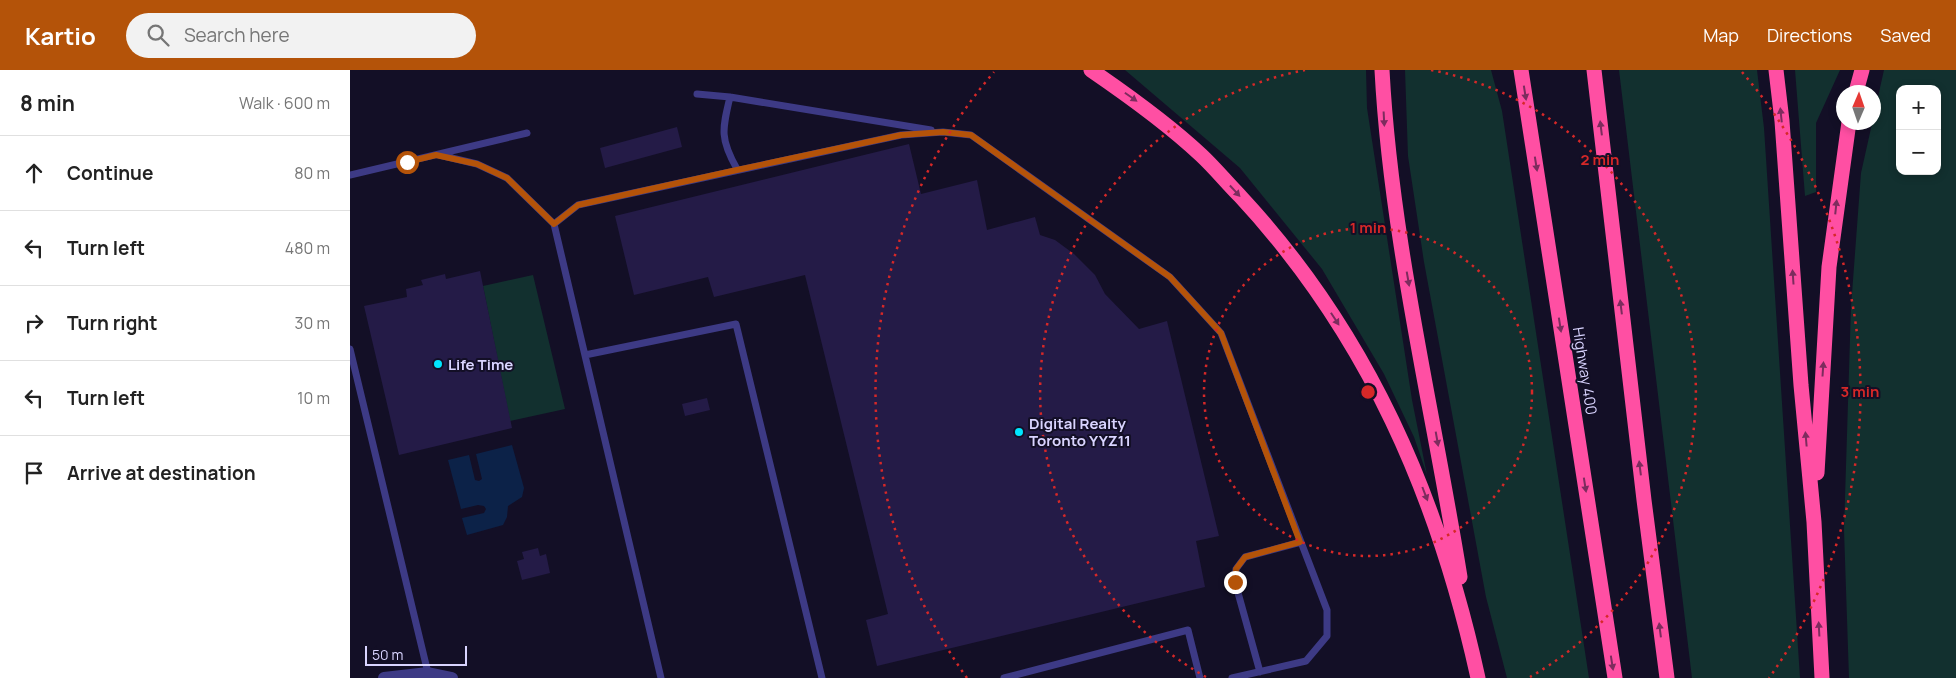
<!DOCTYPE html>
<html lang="en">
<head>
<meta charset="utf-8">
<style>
	body { margin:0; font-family:Manrope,sans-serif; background:#f2f2f2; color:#222 }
	.controls { position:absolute; right:15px; top:15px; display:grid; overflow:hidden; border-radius:10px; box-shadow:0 2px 8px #0003 }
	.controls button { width:45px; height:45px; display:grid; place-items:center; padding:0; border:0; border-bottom:1px solid #e0e0e0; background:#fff; color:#222; font:25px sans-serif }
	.compass { position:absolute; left:1486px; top:15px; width:45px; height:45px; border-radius:50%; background:#fff; box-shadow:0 2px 8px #0003; rotate:2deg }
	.scale { position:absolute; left:15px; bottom:12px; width:102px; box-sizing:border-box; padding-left:5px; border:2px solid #d9d4ff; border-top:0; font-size:14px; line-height:18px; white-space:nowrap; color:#d9d4ff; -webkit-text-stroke:4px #130f26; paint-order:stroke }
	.stop { position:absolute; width:15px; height:15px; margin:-11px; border:4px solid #b45309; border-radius:50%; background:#fff }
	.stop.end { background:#b45309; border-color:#fff; box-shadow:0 1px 5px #0008 }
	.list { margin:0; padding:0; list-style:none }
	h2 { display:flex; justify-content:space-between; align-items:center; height:65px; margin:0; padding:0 20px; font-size:21px }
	h2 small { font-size:16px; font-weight:400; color:#767676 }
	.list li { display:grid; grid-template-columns:32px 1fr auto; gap:15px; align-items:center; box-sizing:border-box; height:75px; padding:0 20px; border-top:1px solid #e0e0e0 }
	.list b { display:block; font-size:19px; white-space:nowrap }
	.list em { font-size:16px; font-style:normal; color:#767676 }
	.icon { flex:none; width:28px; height:28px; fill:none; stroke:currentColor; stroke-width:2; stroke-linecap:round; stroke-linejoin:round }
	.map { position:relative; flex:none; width:1606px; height:608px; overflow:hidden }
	header { display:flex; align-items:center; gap:30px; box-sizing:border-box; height:70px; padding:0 25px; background:#b45309; color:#fff }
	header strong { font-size:24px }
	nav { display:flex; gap:28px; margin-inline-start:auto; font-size:18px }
	.search { width:350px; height:45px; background:#f2f2f2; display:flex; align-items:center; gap:12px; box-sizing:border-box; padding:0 18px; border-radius:28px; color:#767676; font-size:19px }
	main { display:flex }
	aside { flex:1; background:#fff }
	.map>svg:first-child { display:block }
	.green { fill:#12302f; fill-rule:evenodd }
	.water { fill:#0c2248 }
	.building { fill:#241b47 }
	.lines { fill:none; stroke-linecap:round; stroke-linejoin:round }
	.service { stroke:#3d3a85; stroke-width:7 }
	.minor { stroke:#3d3a85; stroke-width:12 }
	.motorway { stroke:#ff4fa3; stroke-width:15 }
	.oneway { fill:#7d2c5e }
	.route { stroke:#b45309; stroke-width:6 }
	.ring { fill:none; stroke:#d62828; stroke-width:2.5; stroke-dasharray:2.5 5 }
	.poi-dot { fill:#00e5ff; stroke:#130f26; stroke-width:2 }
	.labels { text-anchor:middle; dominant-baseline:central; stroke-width:4; stroke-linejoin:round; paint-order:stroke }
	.poi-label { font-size:15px; font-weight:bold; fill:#d9d4ff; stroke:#130f26; text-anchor:start }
	.street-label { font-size:15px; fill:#d9d4ff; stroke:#130f26 }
	.centre { fill:#d62828; stroke:#130f26; stroke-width:2.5 }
	.ring-label { font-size:15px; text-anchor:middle; font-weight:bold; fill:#d62828; stroke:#130f26; stroke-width:4; stroke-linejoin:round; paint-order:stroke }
</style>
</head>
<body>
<header>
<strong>Kartio</strong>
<div class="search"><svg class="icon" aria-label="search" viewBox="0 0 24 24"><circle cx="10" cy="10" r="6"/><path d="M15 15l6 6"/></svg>Search here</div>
<nav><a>Map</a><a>Directions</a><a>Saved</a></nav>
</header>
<main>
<aside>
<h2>8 min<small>Walk · 600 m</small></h2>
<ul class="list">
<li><svg class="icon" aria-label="ahead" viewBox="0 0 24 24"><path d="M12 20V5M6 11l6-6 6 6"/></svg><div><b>Continue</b></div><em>80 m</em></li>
<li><svg class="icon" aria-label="left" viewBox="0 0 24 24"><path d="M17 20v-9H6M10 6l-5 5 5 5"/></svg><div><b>Turn left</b></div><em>480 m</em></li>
<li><svg class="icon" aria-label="right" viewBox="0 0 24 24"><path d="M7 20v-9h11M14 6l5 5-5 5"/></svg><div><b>Turn right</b></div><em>30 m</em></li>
<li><svg class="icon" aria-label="left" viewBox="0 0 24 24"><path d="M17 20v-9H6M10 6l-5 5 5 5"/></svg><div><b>Turn left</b></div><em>10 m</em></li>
<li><svg class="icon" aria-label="arrive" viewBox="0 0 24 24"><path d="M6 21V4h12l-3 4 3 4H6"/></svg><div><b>Arrive at destination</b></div></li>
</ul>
</aside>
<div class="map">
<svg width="1606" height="608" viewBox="0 0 1606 608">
	<rect width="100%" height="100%" fill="#130f26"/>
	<!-- green -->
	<path class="green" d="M 775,0 L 1016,0 L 1017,38 L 1062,330 L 1077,405 L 1064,367 L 1034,304 L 972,199 L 890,98 Z
		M 1055,0 L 1141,0 L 1152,41 L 1239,608 L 1157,608 L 1136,527 L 1074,192 L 1058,86 Z
		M 1269,0 L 1407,0 L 1414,58 L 1450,608 L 1342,608 Z
		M 1445,0 L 1490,0 L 1466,53 L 1466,122 L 1455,126 Z
		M 1534,0 L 1606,0 L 1606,608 L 1499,608 L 1494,460 L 1501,237 L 1511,103 ZM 1550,19 L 1587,19 L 1587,101 L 1550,101 Z
		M 183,205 L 215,339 L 160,351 L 133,216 Z"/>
	<!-- water -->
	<path class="water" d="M 162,375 L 174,418 L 172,427 L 158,436 L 157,447 L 153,455 L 117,465 L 112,448 L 134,443 L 136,439 L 134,436 L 128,435 L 111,439 L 98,390 L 119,385 L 125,410 L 129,411 L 132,409 L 126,384 Z"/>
	<!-- building -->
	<path class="building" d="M 327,57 L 332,77 L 255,98 L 250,78 Z
		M 559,74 L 571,124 L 627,110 L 637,160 L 685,147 L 690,165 L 705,170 L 724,184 L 745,205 L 755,224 L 789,259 L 817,251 L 869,466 L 846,471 L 855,517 L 527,596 L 516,550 L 538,544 L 455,205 L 364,227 L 358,207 L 284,225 L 265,146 Z
		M 130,201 L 162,358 L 49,385 L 14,236 L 57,227 L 56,219 L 73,215 L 71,210 L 95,204 L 96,209 Z
		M 357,328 L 360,340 L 335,346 L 332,334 Z
		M 188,478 L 190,486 L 196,484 L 200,503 L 172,510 L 167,491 L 174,489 L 172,482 Z"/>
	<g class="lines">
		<!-- service -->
		<path class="service" d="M 347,24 L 380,27 L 581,60
			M 380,27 C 372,60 370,69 387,99
			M 89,85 L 127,94 L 157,108 L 204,154
			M 0,105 L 177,63
			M 0,279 L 78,603
			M 235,285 L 386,254 L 472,608
			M 910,602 L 885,512 L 886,499 L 895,487 L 951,472
			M 311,608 L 204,154 L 228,135 L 551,65 L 593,62 L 621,65 L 820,207 L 871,263 L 977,540 L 977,566 L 956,591 L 882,608
			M 654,608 L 838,560 L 850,608"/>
		<!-- minor -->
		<path class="minor" d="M 34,608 L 78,603 L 102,608"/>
		<!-- motorway -->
		<path class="motorway" d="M 741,0 C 779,26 817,53 851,85 C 865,98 877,113 890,126 C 1018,264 1088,426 1128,608
			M 1032,0 C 1041,170 1083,339 1110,507
			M 1171,0 L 1265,608
			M 1244,0 L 1294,430 L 1317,608
			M 1426,0 L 1432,51 L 1451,315 L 1464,452 L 1472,608
			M 1506,22 L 1512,0
			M 1467,403 L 1479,197 L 1499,52"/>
	</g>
	<!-- one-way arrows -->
	<defs><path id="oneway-solid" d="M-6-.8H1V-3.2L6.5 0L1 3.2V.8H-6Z" transform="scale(1.25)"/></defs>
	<g class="oneway">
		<use href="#oneway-solid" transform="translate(1175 23) rotate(81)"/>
		<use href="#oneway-solid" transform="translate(781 27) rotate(35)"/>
		<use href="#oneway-solid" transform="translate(1431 45) rotate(-96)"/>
		<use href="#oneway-solid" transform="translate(1034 49) rotate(87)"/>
		<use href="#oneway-solid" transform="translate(1251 58) rotate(-97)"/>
		<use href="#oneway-solid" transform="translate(1186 94) rotate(81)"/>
		<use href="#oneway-solid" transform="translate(885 121) rotate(47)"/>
		<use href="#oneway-solid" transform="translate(1486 137) rotate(-84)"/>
		<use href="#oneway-solid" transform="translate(1443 207) rotate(-94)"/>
		<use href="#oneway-solid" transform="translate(1058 209) rotate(80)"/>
		<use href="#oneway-solid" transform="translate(1271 237) rotate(-97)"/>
		<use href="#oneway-solid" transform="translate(985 249) rotate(57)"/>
		<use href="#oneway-solid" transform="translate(1210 255) rotate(81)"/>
		<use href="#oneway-solid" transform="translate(1473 299) rotate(-86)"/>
		<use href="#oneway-solid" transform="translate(1087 369) rotate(80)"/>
		<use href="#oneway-solid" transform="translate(1456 369) rotate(-95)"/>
		<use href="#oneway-solid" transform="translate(1290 398) rotate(-97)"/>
		<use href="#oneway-solid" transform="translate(1235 415) rotate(81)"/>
		<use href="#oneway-solid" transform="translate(1075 424) rotate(69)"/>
		<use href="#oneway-solid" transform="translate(1469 559) rotate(-93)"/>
		<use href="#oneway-solid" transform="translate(1310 560) rotate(-97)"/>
		<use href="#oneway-solid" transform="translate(1262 593) rotate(81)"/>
	</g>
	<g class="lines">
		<!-- route -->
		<path class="route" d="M 57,92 L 86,85 L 127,94 L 157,108 L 204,154 L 228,135 L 387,100 L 551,65 L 593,62 L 621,65 L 820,207 L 871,263 L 950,472 L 895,487 L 886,499 L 885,512"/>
	</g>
	<!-- distance rings -->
	<g class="ring">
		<circle cx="1018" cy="322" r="164"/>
		<path d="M856 607A328 328 0 0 1 955 0M1081 0A328 328 0 0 1 1180 607"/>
		<path d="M617 608A492 492 0 0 1 644 2M1392 2A492 492 0 0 1 1419 608"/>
	</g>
	<!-- markers -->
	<g class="poi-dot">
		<circle cx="88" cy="294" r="5"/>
		<circle cx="669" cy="362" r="5"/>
	</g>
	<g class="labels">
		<!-- poi labels -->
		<g class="poi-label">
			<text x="98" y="294">Life Time</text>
			<text x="679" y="353">Digital Realty<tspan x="679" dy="17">Toronto YYZ11</tspan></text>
		</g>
		<!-- street labels -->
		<g class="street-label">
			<text transform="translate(1235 301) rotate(81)">Highway 400</text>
		</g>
	</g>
	<circle cx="1018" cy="322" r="8" class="centre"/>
	<g class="ring-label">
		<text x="1250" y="95">2 min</text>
		<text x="1018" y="163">1 min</text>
		<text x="1510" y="327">3 min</text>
	</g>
</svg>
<div class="controls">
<button>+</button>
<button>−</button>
</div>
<svg class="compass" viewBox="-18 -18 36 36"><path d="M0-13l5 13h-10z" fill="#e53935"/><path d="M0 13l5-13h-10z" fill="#767676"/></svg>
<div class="scale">50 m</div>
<div class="stop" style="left:57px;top:92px"></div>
<div class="stop end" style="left:885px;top:512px"></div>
</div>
</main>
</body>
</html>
